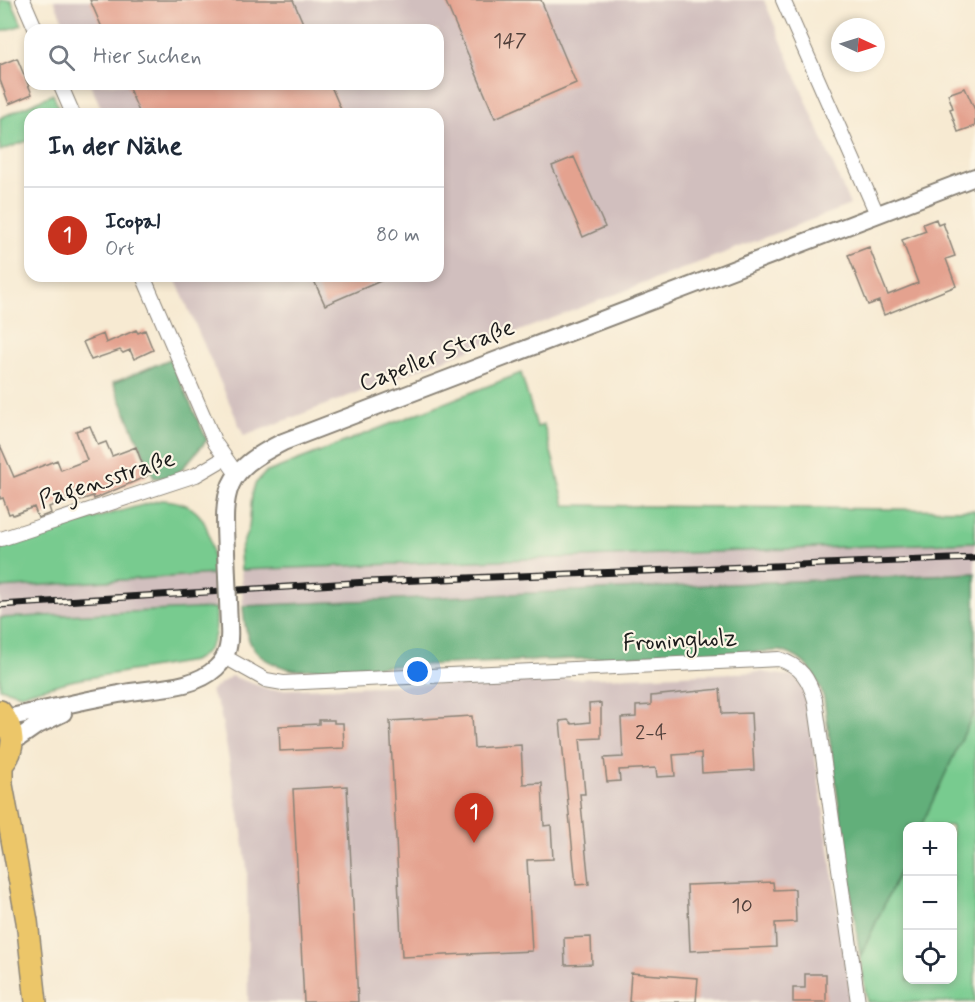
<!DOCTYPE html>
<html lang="de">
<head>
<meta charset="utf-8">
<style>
	body { margin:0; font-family:Mynerve,sans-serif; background:#f6f6f7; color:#1f2937 }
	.controls { position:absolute; right:18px; bottom:18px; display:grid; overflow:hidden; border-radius:12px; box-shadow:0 3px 9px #0003 }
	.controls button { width:54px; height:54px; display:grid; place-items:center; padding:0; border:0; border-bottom:2px solid #e0e1e3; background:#fff; color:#1f2937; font:30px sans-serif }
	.compass { position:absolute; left:831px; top:18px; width:54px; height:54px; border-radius:50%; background:#fff; box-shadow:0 3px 9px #0003; rotate:94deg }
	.you { position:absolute; left:418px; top:672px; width:21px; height:21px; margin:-15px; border:4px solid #fff; border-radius:50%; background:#1a73e8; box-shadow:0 0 0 9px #1a73e833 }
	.badge { display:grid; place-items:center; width:39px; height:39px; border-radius:50%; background:#c8321e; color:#fff; font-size:20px; font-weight:700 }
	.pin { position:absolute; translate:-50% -50px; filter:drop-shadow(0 2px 3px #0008) }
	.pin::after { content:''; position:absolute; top:32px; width:21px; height:18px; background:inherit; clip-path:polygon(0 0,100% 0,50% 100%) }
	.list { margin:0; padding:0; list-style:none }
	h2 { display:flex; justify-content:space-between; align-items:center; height:78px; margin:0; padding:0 24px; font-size:26px }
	h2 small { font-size:20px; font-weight:400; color:#747a83 }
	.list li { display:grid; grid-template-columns:39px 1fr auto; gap:18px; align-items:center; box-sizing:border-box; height:96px; padding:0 24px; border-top:2px solid #e0e1e3 }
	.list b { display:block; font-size:22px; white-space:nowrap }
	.list p { margin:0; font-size:20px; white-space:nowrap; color:#747a83 }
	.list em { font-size:20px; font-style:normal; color:#747a83 }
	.icon { flex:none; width:33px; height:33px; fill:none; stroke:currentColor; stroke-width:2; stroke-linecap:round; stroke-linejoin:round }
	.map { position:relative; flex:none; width:975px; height:1002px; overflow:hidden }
	.search { position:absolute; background:#fff; box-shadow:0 3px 9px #0003; left:24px; top:24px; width:420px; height:66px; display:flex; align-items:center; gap:15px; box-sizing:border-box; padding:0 21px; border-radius:18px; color:#747a83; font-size:22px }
	.panel { position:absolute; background:#fff; box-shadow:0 3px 9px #0003; left:24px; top:108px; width:420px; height:174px; border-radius:18px }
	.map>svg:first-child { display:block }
	.industrial { fill:#d1bfbe }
	.green { fill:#78cb8f; stroke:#4a7456; stroke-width:1.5 }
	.forest { fill:#62af7a; stroke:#3f664b; stroke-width:1.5 }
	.building { fill:#e4a28f }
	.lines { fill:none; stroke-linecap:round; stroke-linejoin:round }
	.minor-casing { stroke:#8a8377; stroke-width:16 }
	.tertiary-casing { stroke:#8a8377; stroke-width:20 }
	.primary-casing { stroke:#8a8377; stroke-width:24 }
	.minor { stroke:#fff; stroke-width:14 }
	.tertiary { stroke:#fff; stroke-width:16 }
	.primary { stroke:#ecc669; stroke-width:21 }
	.rail-casing { stroke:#1c1c1c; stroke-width:7 }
	.rail { stroke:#fcf5e5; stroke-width:4.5; stroke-dasharray:14; stroke-linecap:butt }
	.tertiary-bridge-casing { stroke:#8a8377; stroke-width:20; stroke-linecap:butt }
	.tertiary-bridge { stroke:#fff; stroke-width:16 }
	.labels { text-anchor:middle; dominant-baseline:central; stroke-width:4.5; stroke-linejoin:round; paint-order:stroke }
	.number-label { font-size:21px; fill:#4e3e39 }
	.street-label { font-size:24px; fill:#1c1c1c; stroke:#fcf5e5 }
</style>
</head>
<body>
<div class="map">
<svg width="975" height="1002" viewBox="0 0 975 1002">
	<rect width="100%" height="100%" fill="#fcf5e5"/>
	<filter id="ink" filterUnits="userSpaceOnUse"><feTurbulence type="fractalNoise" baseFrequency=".0167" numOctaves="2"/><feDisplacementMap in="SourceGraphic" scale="12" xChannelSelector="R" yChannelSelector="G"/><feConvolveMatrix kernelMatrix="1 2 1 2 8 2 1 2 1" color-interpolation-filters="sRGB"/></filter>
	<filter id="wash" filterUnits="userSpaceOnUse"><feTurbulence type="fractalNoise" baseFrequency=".008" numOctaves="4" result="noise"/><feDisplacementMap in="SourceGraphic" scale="24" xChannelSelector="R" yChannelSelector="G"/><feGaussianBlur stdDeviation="1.35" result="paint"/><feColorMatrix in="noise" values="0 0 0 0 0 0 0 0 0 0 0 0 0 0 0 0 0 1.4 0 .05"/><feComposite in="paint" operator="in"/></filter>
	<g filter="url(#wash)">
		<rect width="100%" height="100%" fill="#f7ead2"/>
		<!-- industrial -->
		<path class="industrial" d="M 54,0 L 764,0 L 850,205 L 244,436 L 174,276 L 438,276 L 438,114 L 104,114 L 90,84 L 438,84 L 438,30 L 67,30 Z
			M 975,542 L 975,573 L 243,606 L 241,570 Z
			M 214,574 L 216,608 L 0,618 L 0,588 Z
			M 762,672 L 795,677 L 802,686 L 807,701 L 852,1002 L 248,1002 L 247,869 L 242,831 L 220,711 L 210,691 L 231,676 L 271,690 Z"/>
		<!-- green -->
		<path class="green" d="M 0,0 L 11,0 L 22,25 L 0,32 Z
			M 53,94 L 61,114 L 30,114 L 30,140 L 0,151 L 0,118 Z
			M 521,373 L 537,427 L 544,425 L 565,505 L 975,510 L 975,542 L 241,570 L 240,551 L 249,527 L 252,495 L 255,484 L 265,473 Z
			M 161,500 C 209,501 211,535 214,574 L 0,588 L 0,544 Z
			M 216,608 C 217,632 216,650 193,661 L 75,680 L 21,694 L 0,688 L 0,618 Z
			M 975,710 L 975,1002 L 867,1002 L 860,957 L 907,855 L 908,980 L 952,980 L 952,826 L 921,826 Z"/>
		<!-- forest -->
		<path class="forest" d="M 170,359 L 207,440 L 175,477 L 154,478 L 113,383 Z
			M 975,573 L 975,710 L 921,826 L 908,826 L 907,855 L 860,957 L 824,699 C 816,673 807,659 781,651 L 294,670 C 254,661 245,646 243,606 Z"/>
		<g id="blocks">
			<!-- building -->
			<path class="building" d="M 90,0 L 293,0 L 306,30 L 103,30 Z
				M 445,0 L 541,0 L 576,83 L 495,118 Z
				M 17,58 L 32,94 L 9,104 L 0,80 L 0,65 Z
				M 127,84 L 330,84 L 343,114 L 140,114 Z
				M 965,88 L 975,110 L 975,126 L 958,132 L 950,109 L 953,108 L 948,94 Z
				M 574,157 L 605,227 L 583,237 L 552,166 Z
				M 936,219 L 938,225 L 943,223 L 955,256 L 946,259 L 956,286 L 884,315 L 879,301 L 868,305 L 848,255 L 869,247 L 888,295 L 918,283 L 902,240 L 926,231 L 923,224 Z
				M 312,276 L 392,276 L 325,305 Z
				M 136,330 L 138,333 L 145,330 L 153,350 L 134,359 L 130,350 L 123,353 L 120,350 L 91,360 L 83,342 L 103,334 L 106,343 Z
				M 90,426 L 98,445 L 106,442 L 112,456 L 136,447 L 147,476 L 94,499 L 93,496 L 74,502 L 72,498 L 49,507 L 51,513 L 38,518 L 34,507 L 13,515 L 12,513 L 9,514 L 3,498 L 0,499 L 0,445 L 14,477 L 57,460 L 61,470 L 87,460 L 76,431 Z
				M 720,689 L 722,714 L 751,713 L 754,770 L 702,773 L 701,753 L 673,755 L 675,776 L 657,777 L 656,768 L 619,770 L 620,781 L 607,782 L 604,758 L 623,757 L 621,718 L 636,717 L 636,706 L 651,705 L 651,696 Z
				M 601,703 L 601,738 L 580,739 L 585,794 L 580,794 L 589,884 L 576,885 L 560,721 L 568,720 L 572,724 L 590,722 L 589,704 Z
				M 472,716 L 474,748 L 521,745 L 523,784 L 542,783 L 544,826 L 551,825 L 553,859 L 527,860 L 532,951 L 402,957 L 390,721 Z
				M 319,720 L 334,720 L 334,723 L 343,723 L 344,748 L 280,751 L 279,726 L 319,724 Z
				M 347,786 L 358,1002 L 304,1002 L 293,789 Z
				M 773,882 L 774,890 L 795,889 L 796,922 L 775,923 L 776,947 L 690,951 L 687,885 Z
				M 591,937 L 592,964 L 565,965 L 564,938 Z
				M 631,973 L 698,978 L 696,1002 L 629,1002 Z
				M 805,974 L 826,974 L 826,1002 L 793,1002 L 793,988 L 805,988 Z"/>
		</g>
	</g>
	<g filter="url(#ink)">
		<use href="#blocks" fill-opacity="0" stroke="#8a8377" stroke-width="1.5"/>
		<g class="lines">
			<!-- minor casing -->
			<g class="minor-casing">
				<path id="minor" d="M 23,0 L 36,30
					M 783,0 L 877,214
					M 60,84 L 73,114
					M 143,276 L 215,443 L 236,473
					M 1,539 L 196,475 L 225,458
					M 225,657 L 266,680 L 283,683 L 779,659 C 801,666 809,679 815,700 L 858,1002"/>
			</g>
			<!-- tertiary casing -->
			<g class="tertiary-casing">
				<path id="tertiary" d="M 226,552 C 223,489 223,472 283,442 L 975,177
					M 6,718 C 44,710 81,701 119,694 C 150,687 191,691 216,668 C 229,656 230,642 229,626
					M 13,742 L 36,726 L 63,713"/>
			</g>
			<!-- primary casing -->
			<g class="primary-casing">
				<path id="primary" d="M 0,711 C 14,728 18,750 0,767
					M 2,765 L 2,785 L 27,921 L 36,1002"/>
			</g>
			<!-- minor -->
			<use href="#minor" class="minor"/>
			<!-- tertiary -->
			<use href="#tertiary" class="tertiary"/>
			<!-- primary -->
			<use href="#primary" class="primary"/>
			<!-- rail casing -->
			<g class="rail-casing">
				<path id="rail" d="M 0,605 L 368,582 L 975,558"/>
			</g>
			<!-- rail -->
			<use href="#rail" class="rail"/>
			<!-- tertiary-bridge casing -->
			<g class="tertiary-bridge-casing">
				<path id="tertiary-bridge" d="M 226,552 L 229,626"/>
			</g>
			<!-- tertiary-bridge -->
			<use href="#tertiary-bridge" class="tertiary-bridge"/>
		</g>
	</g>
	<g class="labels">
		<!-- number labels -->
		<g class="number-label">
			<text x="510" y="41">147</text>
			<text x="651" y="733">2-4</text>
			<text x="742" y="906">10</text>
		</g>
		<!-- street labels -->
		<g class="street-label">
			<text transform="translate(437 356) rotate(-21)">Capeller Straße</text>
			<text transform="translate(107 480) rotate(-18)">Pagensstraße</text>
			<text transform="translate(680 641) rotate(-3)">Froningholz</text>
		</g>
	</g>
</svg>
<div class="controls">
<button>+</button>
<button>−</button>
<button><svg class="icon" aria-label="locate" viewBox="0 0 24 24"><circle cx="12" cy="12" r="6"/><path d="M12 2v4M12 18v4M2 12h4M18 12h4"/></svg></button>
</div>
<svg class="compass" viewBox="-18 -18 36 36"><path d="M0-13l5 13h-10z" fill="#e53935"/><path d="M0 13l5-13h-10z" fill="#747a83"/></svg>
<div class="you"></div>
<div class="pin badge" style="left:474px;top:843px">1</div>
<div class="search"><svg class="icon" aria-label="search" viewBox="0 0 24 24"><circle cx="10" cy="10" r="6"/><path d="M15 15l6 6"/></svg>Hier suchen</div>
<section class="panel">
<h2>In der Nähe<small></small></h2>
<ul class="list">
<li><span class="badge">1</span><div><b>Icopal</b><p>Ort</p></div><em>80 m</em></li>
</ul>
</section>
</div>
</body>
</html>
